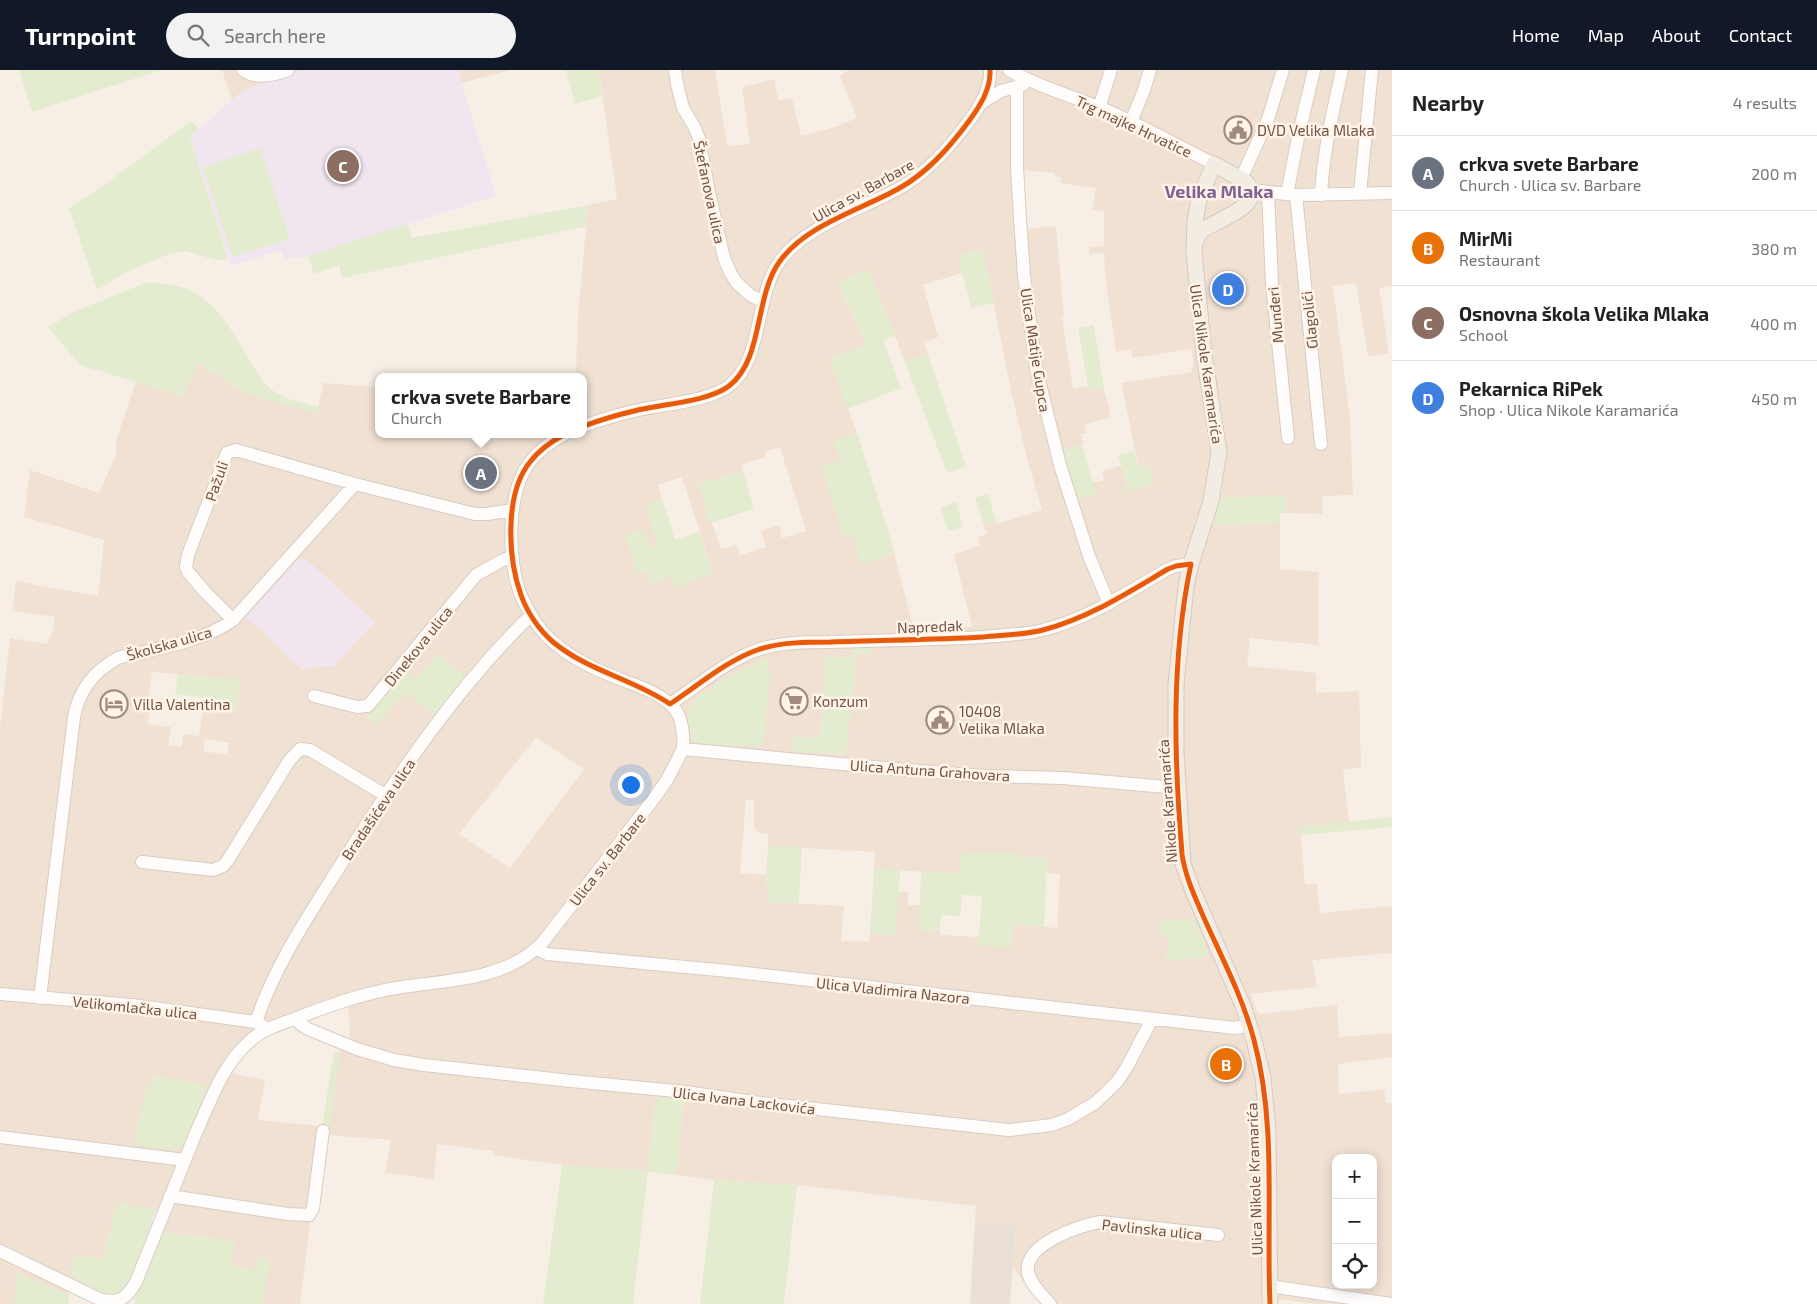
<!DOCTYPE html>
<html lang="en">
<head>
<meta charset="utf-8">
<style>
	body { margin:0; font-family:"Exo 2",sans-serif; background:#f2f2f2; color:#222 }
	.controls { position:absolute; right:15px; bottom:15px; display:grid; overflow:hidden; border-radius:10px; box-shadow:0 2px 12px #0003 }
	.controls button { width:45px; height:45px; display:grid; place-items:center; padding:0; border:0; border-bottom:1px solid #e0e0e0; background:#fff; color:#222; font:25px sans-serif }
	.you { position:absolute; left:630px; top:714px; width:18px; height:18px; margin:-12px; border:4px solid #fff; border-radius:50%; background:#1a73e8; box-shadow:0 0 0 8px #1a73e833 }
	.badge { display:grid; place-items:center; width:32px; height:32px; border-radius:50%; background:#111827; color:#fff; font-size:16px; font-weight:700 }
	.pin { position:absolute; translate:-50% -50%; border:2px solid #fff; box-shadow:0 1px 5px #0006 }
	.popup { position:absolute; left:375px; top:303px; width:212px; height:65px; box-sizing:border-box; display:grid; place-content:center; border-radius:10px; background:#fff; filter:drop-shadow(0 1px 4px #0005); font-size:16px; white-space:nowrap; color:#767676 }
	.popup b { font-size:19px; color:#222 }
	.popup::after { content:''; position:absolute; left:50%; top:100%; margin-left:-10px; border:10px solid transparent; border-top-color:#fff }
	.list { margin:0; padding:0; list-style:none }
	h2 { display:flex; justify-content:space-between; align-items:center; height:65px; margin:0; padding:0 20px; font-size:21px }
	h2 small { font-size:16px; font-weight:400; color:#767676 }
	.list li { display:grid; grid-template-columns:32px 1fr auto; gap:15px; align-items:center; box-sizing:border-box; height:75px; padding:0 20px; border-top:1px solid #e0e0e0 }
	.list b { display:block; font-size:19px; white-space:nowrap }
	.list p { margin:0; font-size:16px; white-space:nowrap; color:#767676 }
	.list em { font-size:16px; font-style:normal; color:#767676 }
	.icon { flex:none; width:28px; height:28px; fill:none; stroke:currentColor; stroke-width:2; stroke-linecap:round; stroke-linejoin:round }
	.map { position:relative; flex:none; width:1392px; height:1234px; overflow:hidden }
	header { display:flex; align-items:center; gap:30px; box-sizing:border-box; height:70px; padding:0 25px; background:#111827; color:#fff }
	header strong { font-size:24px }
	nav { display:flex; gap:28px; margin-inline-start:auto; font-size:18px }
	.search { width:350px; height:45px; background:#f2f2f2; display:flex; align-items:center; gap:12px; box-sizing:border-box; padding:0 18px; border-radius:28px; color:#767676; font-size:19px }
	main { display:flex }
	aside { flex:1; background:#fff }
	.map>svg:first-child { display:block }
	.residential { fill:#f0e1d3; fill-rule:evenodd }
	.industrial { fill:#e9dfd7 }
	.education { fill:#f1e5f0 }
	.green { fill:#e4ecd0 }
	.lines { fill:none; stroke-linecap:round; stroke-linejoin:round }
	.minor-casing { stroke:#d8ccc5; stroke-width:14 }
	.major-casing { stroke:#d5cac4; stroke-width:17 }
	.minor { stroke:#fefdfb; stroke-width:12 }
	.major { stroke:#f2ece3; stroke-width:15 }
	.cycleway-casing { stroke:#fff4e7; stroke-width:8 }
	.cycleway { stroke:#e8590c; stroke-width:5 }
	.labels { text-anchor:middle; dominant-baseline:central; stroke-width:5; stroke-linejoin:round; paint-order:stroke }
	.street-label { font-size:15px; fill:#745347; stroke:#fff4e7 }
	.poi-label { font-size:15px; fill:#745347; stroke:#fff4e7; text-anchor:start }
	.quarter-label { font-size:18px; font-weight:bold; fill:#816298; stroke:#fff4e7 }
</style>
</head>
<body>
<header>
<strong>Turnpoint</strong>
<div class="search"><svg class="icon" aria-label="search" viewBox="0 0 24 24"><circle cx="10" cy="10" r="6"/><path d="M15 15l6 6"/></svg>Search here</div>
<nav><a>Home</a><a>Map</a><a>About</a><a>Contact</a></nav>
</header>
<main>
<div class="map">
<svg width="1392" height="1234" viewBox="0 0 1392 1234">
	<rect width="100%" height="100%" fill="#f7efe6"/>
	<!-- residential -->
	<path class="residential" d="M 222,0 L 305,0 L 253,16 L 241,22 L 232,30 Z
		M 458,0 L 510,0 L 462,13 Z
		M 605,0 L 715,0 L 727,76 L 750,74 L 742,17 L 774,9 L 778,30 L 792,28 L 801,66 L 835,57 L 857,48 L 840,6 L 849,0 L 1392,0 L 1392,216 L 1379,218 L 1389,283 L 1368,287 L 1356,213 L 1333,216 L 1350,348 L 1353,425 L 1323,426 L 1322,444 L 1286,443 L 1285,425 L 1210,456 L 1280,452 L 1280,499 L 1319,502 L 1318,575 L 1250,568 L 1247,596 L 1316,603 L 1316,623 L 1359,621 L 1361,697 L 1343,700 L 1349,752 L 1300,757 L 1305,814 L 1317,814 L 1320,843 L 1392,836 L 1392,883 L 1312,890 L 1317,917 L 1251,924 L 1258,944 L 1337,935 L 1339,967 L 1392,963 L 1392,987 L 1338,994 L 1339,1024 L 1384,1019 L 1386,1033 L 1392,1033 L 1392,1234 L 1317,1234 L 1261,1227 L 1261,1234 L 1044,1234 L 1013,1199 L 1016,1154 L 975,1152 L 976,1136 L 797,1115 L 714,1110 L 676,1105 L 684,1029 L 656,1026 L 648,1102 L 562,1095 L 493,1085 L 493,1081 L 437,1074 L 434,1109 L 385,1103 L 391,1070 L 328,1065 L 340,978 L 351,981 L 348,935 L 279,950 L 222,1001 L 265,1010 L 258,1050 L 322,1056 L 300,1234 L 224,1234 L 235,1171 L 161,1162 L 167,1141 L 117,1134 L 103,1190 L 73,1186 L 68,1234 L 0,1234 L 0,657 L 10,568 L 48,574 L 49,568 L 51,568 L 55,547 L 12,541 L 16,511 L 98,526 L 104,470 L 24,447 L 30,400 L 99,423 L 116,385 L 116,371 L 136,311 L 183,326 L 197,293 L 247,323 L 317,343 L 323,313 L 378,317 L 378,364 L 584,364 L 584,307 L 553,307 L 576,303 L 578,246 L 588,135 L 617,129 L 599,2 ZM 1020,100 L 1055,103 L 1055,106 L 1061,107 L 1060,113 L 1096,118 L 1092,139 L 1104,141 L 1104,176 L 1089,177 L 1089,184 L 1104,183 L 1106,212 L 1116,282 L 1131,279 L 1132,288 L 1191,279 L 1194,297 L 1191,298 L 1192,302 L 1121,313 L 1139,398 L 1129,421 L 1121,396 L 1102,401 L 1104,410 L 1093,412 L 1096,424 L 1059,382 L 1084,374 L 1081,364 L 1086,363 L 1084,354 L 1111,348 L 1104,318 L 1089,321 L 1088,316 L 1073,319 L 1062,247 L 1064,246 L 1056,156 L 1025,159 ZM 983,180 L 1010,316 L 1027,388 L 1042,440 L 997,454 L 996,451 L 984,455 L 987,464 L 978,467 L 980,475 L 972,478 L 972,479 L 954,484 L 972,557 L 913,557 L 892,474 L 857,363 L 830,289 L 866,276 L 838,212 L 869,200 L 905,292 L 928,284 L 924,272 L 938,267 L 923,215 L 962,203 L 958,185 ZM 780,377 L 806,461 L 782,468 L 779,455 L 761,461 L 766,477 L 740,485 L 736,475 L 721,479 L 699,414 L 743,401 L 741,394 L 766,387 L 765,382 ZM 682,407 L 713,503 L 671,506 L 651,513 L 646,499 L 637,502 L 650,479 L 658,476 L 646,435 L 662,428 L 658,415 ZM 854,575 L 856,584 L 846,685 L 793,680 L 794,667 L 820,668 L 826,588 L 853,587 ZM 437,583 L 437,646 L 405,622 L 403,602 L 415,611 ZM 767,589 L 770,606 L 691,667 L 689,642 L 693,632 L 733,604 ZM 152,602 L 240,610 L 236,641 L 203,637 L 199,666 L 183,664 L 182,677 L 168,675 L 171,657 L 148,654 L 151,629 L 148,628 ZM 536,667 L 584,699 L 510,798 L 459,764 ZM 205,669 L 229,673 L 227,685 L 203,681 ZM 746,730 L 754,730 L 754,757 L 759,763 L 768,764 L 768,776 L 875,782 L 874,799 L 960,804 L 961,783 L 1016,784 L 1016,787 L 1047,788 L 1046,803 L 1060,804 L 1057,858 L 1012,854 L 979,876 L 979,867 L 940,865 L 940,861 L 919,860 L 920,835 L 908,835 L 908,822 L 898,822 L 896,865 L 870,863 L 869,872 L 841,871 L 844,836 L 768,832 L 766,805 L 740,803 ZM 1168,867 L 1188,887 L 1187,891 L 1166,890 ZM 154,1006 L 175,1080 L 148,1014 L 152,1015 ZM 1336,1088 L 1373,1088 L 1373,1215 L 1336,1215 Z"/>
	<!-- industrial -->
	<path class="industrial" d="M 975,1152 L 1016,1154 L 1010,1234 L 970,1234 Z"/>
	<!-- education -->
	<path class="education" d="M 305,0 L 458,0 L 496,126 L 308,186 L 285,190 L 281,180 L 231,196 L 190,67 L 241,22 L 253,16 Z
		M 306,489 L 375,552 L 333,597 L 315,597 L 302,600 L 259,558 L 245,548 L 298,490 Z"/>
	<!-- green -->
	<path class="green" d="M 19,0 L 162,0 L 32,42 Z
		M 566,0 L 605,0 L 599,2 L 602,26 L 575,34 Z
		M 191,51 L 199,58 L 190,67 L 228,189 L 216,190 L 186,181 L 169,184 L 126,202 L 97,220 L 69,138 L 104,115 Z
		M 260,78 L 290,169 L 233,187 L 203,97 Z
		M 588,135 L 587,156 L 342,208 L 339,195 L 314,204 L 308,186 L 407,154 L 412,168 Z
		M 983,180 L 994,233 L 971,238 L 958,185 Z
		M 869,200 L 895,266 L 883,271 L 901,318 L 848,339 L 829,289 L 866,275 L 838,211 Z
		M 145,213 C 218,209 230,265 265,314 C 279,328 299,332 318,337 L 317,343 L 247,323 L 198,293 L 183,326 L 80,295 L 48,257 L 73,242 Z
		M 1094,255 L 1104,318 L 1089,321 L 1078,258 Z
		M 928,284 L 966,397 L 947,403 L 905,292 Z
		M 857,363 L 895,484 L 861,494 L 853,464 L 843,467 L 822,396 L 840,390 L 834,371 Z
		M 1082,375 L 1096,424 L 1073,431 L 1058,382 Z
		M 1134,381 L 1139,398 L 1149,396 L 1154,413 L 1129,421 L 1118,385 Z
		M 743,401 L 754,439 L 710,453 L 699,414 Z
		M 988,424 L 996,451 L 984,455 L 975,428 Z
		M 1285,425 L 1286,443 L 1280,443 L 1280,452 L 1210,456 L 1218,428 Z
		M 662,428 L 675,470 L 699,462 L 713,503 L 675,517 L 671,506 L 651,514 L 646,499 L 637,502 L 625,465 L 643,459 L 650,478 L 658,476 L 646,435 Z
		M 956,432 L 963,457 L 948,461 L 941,437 Z
		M 854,575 L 872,575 L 871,584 L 856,584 L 846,685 L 793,680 L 794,667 L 820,668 L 826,587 L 853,587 Z
		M 437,583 L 467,608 L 437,646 L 405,622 L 378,655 L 367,646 L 403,601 L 415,611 Z
		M 767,588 L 770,606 L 763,676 L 699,675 C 691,671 691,667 690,659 C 689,652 687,642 690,636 C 698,621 750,594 767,588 Z
		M 178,604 L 240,610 L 236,641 L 216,639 L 217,629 L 175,624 Z
		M 1392,747 L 1392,757 L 1300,765 L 1300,757 Z
		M 768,776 L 802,777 L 799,833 L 768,832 L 766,805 Z
		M 961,783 L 1016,783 L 1016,787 L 1047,788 L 1044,857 L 1013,854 L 1011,878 L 978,876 L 982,826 L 962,825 L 960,846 L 941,845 L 940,861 L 919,860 L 921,801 L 960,804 Z
		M 874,799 L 900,800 L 896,865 L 870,863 Z
		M 1159,850 L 1193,850 L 1210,888 L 1188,887 L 1187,891 L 1166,890 L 1168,867 L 1158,866 Z
		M 334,981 L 340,983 L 329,1057 L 322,1056 Z
		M 154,1005 L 208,1016 L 184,1074 L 175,1080 L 134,1075 L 147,1014 L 152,1015 Z
		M 656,1026 L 684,1029 L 676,1105 L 648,1102 L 633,1234 L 543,1234 L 562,1095 L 648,1101 Z
		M 714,1110 L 797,1115 L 784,1234 L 700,1234 Z
		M 117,1134 L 156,1139 L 128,1218 C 114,1234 86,1217 70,1210 L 73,1186 L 103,1189 Z
		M 161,1162 L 235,1171 L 231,1196 L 255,1200 L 258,1186 L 270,1188 L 263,1234 L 135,1234 L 134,1231 L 136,1224 Z
		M 17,1203 L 68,1225 L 68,1234 L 14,1234 Z"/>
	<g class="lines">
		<!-- minor casing -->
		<g class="minor-casing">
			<path id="minor" d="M 243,0 C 257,10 274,5 288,0
				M 675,0 L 677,14 L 683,38 L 695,58 L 699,69 L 710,127 L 724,188 L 731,204 L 737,213 L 750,225 L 763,232
				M 1009,0 C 1039,17 1069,25 1101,38 C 1139,54 1176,75 1214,94
				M 1017,16 L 1017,97 L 1020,148 L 1024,205 L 1036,298 L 1060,395 L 1089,486 L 1109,534
				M 983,32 L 1001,21 L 1023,15
				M 1099,38 L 1111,0
				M 1131,52 L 1144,20 L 1150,0
				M 1241,109 L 1268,49 L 1283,0
				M 1260,121 L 1296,125 L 1392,123
				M 1268,122 L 1272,214 L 1288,368
				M 1360,123 L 1372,0
				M 1287,124 L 1299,63 L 1314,0
				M 1296,125 L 1321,374
				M 1321,125 C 1323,83 1333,41 1342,0
				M 584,356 C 600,350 617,345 634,341 C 661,334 708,332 729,316 C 764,289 754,226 780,191 C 806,155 860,140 898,119 C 927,103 949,78 969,51 C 980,36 991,19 990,0
				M 233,550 L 205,522 L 188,502 L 186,497 L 188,485 L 227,383 L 236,380 L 355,414
				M 314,626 L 357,637 L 368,636 L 476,505 L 501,491 L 513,486
				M 670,634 C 699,615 727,590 760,579 C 783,572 808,572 831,572 C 882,570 932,570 983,567 C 1002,565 1023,565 1043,560 C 1089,548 1127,523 1168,499 L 1176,496 L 1191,494
				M 683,679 L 895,699 L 986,706 L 1063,708 L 1178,718
				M 142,792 L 213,800 L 223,796 L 228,790 L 289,691 L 300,679 L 310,680 L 385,725
				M 537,879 L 547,884 L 728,901 L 1235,958 L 1250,955
				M 0,924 L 132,935 L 256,952 L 263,956
				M 40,928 L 74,647 C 79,620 94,601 118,588 C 156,578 201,573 233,550 L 355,414 L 475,444 L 487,444 L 512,440
				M 296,948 L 300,954 L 308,959 L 357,979 L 394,990 L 424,995 L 571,1011 L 686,1022 L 753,1032 L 1009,1060 L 1052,1055 L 1068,1049 L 1095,1033 L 1117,1012 L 1127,997 L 1152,949
				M 256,952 C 274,897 307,848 338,799 C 395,709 455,619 531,545
				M 0,1067 L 185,1090
				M 170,1126 L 288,1144 L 309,1145 L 313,1138 L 323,1061
				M 0,1181 L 99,1229 C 119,1234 126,1229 136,1212 C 156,1163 175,1114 195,1065 C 210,1032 222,995 250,971 C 262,959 281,954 297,948 C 338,932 372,920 417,915 C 460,910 511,906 543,872 L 652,731 L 667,710 L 683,679 C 684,663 682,643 669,633 C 656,622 640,617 625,611 C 599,601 573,590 552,571 C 539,560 529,543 522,528 C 507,494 506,422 530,392 C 539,380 552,371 565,364
				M 1269,1216 L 1392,1234
				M 1050,1234 C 1042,1225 1031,1215 1028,1203 C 1023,1174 1080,1155 1101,1152 L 1218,1165"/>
		</g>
		<!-- major casing -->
		<g class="major-casing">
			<path id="major" d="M 1195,173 C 1197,168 1199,163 1203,160 C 1215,150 1268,136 1246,112 L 1214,94 L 1199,129 L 1195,152 L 1194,182 L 1204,284 L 1219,382 L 1211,431 L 1191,494 L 1186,516 L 1176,614 L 1176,682 L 1183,794 L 1193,821 L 1243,936 L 1254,970 L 1263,1008 L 1268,1060 L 1270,1234"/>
		</g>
		<!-- minor -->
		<use href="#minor" class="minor"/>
		<!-- major -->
		<use href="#major" class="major"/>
		<!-- cycleway casing -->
		<g class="cycleway-casing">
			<path id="cycleway" d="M 584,356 C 600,350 617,345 634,341 C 661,334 708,332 729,316 C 764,289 754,226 780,191 C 806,155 860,140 898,119 C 927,103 949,78 969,51 C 980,36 991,19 990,0
				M 565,364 C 552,371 539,380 530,392 C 504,424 508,489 521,525 C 527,542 539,560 553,572 C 588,601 633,609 670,634 C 699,615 727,590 760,579 C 783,572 808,572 831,572 C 882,570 932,570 983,567 C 1002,565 1023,565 1043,560 C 1089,548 1127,523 1168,499 L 1176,496 L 1191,494 C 1171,589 1174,687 1182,784 C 1185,806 1195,827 1204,848 C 1222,888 1243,928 1254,970 C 1277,1056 1266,1146 1270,1234"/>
		</g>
		<!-- cycleway -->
		<use href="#cycleway" class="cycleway"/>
	</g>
	<!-- icons -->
	<defs>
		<g id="civic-ring" transform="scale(1.4375)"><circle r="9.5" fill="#fff4e7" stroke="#a28a7f" stroke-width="1.5"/><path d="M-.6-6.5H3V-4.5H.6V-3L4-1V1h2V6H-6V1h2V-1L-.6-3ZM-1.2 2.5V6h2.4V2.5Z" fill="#a28a7f"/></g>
		<g id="supermarket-ring" transform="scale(1.4375)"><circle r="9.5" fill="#fff4e7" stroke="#a28a7f" stroke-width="1.5"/><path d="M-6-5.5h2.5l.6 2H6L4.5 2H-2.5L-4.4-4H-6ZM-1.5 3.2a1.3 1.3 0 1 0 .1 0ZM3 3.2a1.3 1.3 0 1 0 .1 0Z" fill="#a28a7f"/></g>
		<g id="hotel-ring" transform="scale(1.4375)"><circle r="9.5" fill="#fff4e7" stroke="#a28a7f" stroke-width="1.5"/><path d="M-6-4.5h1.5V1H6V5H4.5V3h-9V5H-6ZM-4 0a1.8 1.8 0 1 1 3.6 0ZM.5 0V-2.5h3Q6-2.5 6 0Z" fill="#a28a7f"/></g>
	</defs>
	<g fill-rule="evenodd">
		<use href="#civic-ring" x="1238" y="60"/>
		<use href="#supermarket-ring" x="794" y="631"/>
		<use href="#hotel-ring" x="114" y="634"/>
		<use href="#civic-ring" x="940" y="650"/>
	</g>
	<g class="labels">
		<!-- street labels -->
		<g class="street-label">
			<text transform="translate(1134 56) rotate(25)">Trg majke Hrvatice</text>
			<text transform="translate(863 120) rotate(-29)">Ulica sv. Barbare</text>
			<text transform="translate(710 122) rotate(78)">Štefanova ulica</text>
			<text transform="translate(1275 245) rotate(-95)">Munđeri</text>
			<text transform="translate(1309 250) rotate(-96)">Glagolići</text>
			<text transform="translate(1036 280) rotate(81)">Ulica Matije Gupca</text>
			<text transform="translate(1207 294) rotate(82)">Ulica Nikole Karamarića</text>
			<text transform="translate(216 411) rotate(-71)">Pažuli</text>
			<text transform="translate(930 556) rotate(-2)">Napredak</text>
			<text transform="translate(169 573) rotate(-16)">Školska ulica</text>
			<text transform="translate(418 576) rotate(-51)">Dinekova ulica</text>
			<text transform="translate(930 700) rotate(4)">Ulica Antuna Grahovara</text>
			<text transform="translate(1167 731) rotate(-94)">Nikole Karamarića</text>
			<text transform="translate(378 739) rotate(-56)">Bradašićeva ulica</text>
			<text transform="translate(607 789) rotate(-52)">Ulica sv. Barbare</text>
			<text transform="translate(893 920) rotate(6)">Ulica Vladimira Nazora</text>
			<text transform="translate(135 937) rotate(6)">Velikomlačka ulica</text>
			<text transform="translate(744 1030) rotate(7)">Ulica Ivana Lackovića</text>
			<text transform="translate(1254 1109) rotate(-92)">Ulica Nikole Kramarića</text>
			<text transform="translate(1152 1159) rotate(6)">Pavlinska ulica</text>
		</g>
		<!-- poi labels -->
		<g class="poi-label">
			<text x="1257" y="60">DVD Velika Mlaka</text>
			<text x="813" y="631">Konzum</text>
			<text x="133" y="634">Villa Valentina</text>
			<text x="959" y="641">10408<tspan x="959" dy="17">Velika Mlaka</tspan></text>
		</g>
		<!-- quarter labels -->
		<g class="quarter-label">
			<text x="1219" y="121">Velika Mlaka</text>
		</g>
	</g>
</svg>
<div class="controls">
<button>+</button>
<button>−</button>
<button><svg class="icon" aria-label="locate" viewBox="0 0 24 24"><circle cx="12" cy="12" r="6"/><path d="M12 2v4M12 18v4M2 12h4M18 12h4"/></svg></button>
</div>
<div class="you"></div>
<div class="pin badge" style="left:481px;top:403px;background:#6b7280">A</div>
<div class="popup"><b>crkva svete Barbare</b>Church</div>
<div class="pin badge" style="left:1226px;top:994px;background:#e8710a">B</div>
<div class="pin badge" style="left:343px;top:96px;background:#8d6e63">C</div>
<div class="pin badge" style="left:1228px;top:219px;background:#3f7fe0">D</div>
</div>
<aside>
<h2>Nearby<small>4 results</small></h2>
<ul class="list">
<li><span class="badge" style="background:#6b7280">A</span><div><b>crkva svete Barbare</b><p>Church · Ulica sv. Barbare</p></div><em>200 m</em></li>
<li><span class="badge" style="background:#e8710a">B</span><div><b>MirMi</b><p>Restaurant</p></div><em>380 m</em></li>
<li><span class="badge" style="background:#8d6e63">C</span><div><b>Osnovna škola Velika Mlaka</b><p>School</p></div><em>400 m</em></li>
<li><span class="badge" style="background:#3f7fe0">D</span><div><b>Pekarnica RiPek</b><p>Shop · Ulica Nikole Karamarića</p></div><em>450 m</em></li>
</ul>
</aside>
</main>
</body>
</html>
